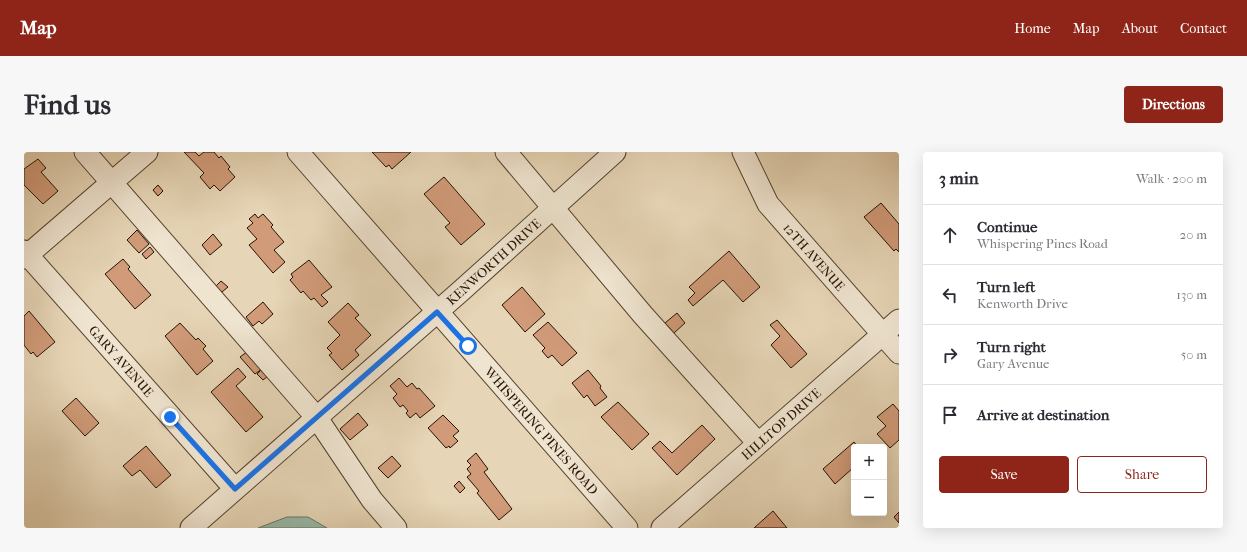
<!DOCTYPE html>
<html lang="en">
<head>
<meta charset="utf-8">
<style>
	body { margin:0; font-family:"IM FELL French Canon",serif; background:#f7f7f7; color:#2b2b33 }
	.controls { position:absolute; right:12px; bottom:12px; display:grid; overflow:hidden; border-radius:4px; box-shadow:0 4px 16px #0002 }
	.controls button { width:36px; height:36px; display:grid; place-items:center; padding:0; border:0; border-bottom:1px solid #e1e1e2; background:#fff; color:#2b2b33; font:20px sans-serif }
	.stop { position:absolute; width:12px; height:12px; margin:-9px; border:3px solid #1a73e8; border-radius:50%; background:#fff }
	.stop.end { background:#1a73e8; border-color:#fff; box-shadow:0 1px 4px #0008 }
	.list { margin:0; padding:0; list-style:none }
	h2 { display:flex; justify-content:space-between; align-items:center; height:52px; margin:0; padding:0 16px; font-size:17px }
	h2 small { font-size:13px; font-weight:400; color:#7c7c81 }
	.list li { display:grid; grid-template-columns:26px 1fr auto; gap:12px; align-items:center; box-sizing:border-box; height:60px; padding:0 16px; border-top:1px solid #e1e1e2 }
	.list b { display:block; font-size:15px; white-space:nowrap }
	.list p { margin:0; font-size:13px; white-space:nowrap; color:#7c7c81 }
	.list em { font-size:13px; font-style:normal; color:#7c7c81 }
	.actions { display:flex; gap:8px; padding:12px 16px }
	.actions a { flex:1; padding:9px 0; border:1px solid #8f2418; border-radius:4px; text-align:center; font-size:14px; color:#8f2418 }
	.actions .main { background:#8f2418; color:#fff }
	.icon { flex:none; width:22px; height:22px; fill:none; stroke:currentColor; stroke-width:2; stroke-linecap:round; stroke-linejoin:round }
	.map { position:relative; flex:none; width:875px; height:376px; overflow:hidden; border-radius:4px }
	header { display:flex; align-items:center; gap:24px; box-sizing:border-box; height:56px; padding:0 20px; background:#8f2418; color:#fff }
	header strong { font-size:19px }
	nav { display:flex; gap:22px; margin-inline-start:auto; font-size:14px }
	.intro { display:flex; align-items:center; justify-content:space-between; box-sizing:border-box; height:96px; padding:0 24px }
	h1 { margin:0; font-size:28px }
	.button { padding:10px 18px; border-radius:4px; background:#8f2418; color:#fff; font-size:14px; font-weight:700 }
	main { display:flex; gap:24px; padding:0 24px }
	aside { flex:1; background:#fff; border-radius:4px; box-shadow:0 4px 16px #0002 }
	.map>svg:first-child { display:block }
	.water { fill:#97b9a9; stroke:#697665 }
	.building { fill:#d19b79; stroke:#251200 }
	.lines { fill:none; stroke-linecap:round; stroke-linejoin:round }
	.minor-casing { stroke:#55432e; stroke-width:23 }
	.minor { stroke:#efe4d0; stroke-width:21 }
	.route { stroke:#1a73e8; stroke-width:5 }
	.labels { text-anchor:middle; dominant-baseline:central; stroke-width:4; stroke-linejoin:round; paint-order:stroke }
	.street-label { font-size:13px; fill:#251200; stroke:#efe4d0 }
</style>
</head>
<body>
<header>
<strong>Map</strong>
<nav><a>Home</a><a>Map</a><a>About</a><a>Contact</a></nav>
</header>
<div class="intro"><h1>Find us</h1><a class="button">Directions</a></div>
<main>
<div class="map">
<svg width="875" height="376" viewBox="0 0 875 376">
	<rect width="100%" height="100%" fill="#e6d5b6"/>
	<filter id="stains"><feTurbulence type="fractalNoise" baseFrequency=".005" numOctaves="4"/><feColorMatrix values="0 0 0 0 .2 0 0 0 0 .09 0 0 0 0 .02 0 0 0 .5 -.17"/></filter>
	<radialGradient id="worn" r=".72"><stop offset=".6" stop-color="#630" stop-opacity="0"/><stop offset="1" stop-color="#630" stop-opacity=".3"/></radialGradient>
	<!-- water -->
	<path class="water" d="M 263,365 L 284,365 L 303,376 L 234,376 Z"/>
	<!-- building -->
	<path class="building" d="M 160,0 L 171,0 L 175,4 L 180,0 L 190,0 L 195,6 L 197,4 L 206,15 L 204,17 L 211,25 L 196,39 L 190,33 L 186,37 L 176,25 L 180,21 Z
		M 348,0 L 387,0 L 368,17 L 365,13 L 362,15 Z
		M 14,7 L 22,16 L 17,20 L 34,39 L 19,52 L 0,33 L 0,17 Z
		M 420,25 L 461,72 L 437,93 L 421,75 L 426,71 L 400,42 Z
		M 134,33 L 139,39 L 134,44 L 129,38 Z
		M 857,51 L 875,72 L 875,100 L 872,97 L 870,99 L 840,65 Z
		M 231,62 L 234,66 L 239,62 L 249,73 L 247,75 L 260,90 L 250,98 L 261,110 L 249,121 L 225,93 L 233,87 L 223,76 L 229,71 L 225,67 Z
		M 113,78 L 125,92 L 115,101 L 103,88 Z
		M 189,82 L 198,93 L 186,103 L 178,93 Z
		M 126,95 L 130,100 L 122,107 L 118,102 Z
		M 705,99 L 736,135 L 719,150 L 699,128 L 669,154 L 664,148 L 671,141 L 665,135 Z
		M 99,107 L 106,115 L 104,117 L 127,143 L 111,157 L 81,122 Z
		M 285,108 L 308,135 L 297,143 L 304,150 L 298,155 L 290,146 L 287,148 L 279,139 L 277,141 L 266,128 L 269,125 L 267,122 Z
		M 197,129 L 204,135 L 198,140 L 192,134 Z
		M 498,135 L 521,162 L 501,180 L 478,153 Z
		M 239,150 L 249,162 L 238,172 L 235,169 L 229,174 L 222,165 Z
		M 324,151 L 335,163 L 331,166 L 347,183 L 331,198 L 335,203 L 318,218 L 305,203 L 308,201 L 303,196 L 316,183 L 304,170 Z
		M 5,159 L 31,190 L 13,205 L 9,200 L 7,202 L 0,193 L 0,164 Z
		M 653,161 L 661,171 L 650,181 L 641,171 Z
		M 753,168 L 783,202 L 767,216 L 747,193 L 756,184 L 746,173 Z
		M 524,170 L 553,201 L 538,214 L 528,203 L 524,206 L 518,199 L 521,196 L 509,183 Z
		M 156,171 L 172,188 L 174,186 L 182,194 L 179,197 L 189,209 L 173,223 L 141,184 Z
		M 224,199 L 239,216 L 231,222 L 216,205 Z
		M 214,216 L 222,225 L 212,234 L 239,265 L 222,280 L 187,240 Z
		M 237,218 L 243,225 L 239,228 L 233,222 Z
		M 564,218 L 577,234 L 576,236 L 583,245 L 571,254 L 563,243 L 560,246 L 548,231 Z
		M 375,226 L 383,235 L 388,231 L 393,237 L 395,236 L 411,254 L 396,266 L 392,261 L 386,266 L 382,261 L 384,259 L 379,253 L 376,255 L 369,246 L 373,242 L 366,234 Z
		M 52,246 L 75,271 L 61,284 L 38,259 Z
		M 594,250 L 625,282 L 608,298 L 577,265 Z
		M 869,252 L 875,259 L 875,288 L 866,296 L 853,282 L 862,274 L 853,265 Z
		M 334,261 L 344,273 L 326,288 L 316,277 Z
		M 419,263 L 435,279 L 429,284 L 434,289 L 426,296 L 425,294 L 422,296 L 404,276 Z
		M 678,273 L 691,287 L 653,323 L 628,296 L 636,289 L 648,301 Z
		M 830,290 L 834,295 L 830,295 L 830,315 L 811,332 L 799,317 Z
		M 122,294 L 147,323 L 132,336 L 116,318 L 108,324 L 99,314 Z
		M 452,301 L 464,317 L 460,320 L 488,357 L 475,368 L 453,341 L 455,339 L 443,325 L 447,322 L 443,317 L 447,313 L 443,309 Z
		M 368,304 L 377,314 L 364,326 L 354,316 Z
		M 435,329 L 441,336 L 436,341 L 430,334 Z
		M 749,359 L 763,376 L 730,376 Z
		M 875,360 L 875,371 L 870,365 Z"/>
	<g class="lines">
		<!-- minor casing -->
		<g class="minor-casing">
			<g id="minor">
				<path d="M 61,0 L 293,266 L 348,348 L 372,376"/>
				<path id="s1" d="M 274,0 L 603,376"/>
				<path d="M 482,0 L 619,163 L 734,291"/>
				<path id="s2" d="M 719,0 L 744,52 L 875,201"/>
				<path id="s3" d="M 0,99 L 211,337"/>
				<path d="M 0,106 L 123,0"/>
				<path id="s4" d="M 167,376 L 438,138 L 591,0"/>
				<path id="s5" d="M 638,376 L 875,168"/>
			</g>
		</g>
		<!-- minor -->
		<use href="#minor" class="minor"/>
	</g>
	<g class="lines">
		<!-- route -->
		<path class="route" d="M 146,265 L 211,337 L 413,160 L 444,194"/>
	</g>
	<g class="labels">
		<!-- street labels -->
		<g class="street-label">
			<text stroke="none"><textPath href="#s2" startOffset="128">12TH AVENUE</textPath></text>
			<text stroke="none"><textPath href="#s4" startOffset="403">KENWORTH DRIVE</textPath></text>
			<text stroke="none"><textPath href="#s3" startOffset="147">GARY AVENUE</textPath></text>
			<text stroke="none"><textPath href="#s5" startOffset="158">HILLTOP DRIVE</textPath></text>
			<text stroke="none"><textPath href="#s1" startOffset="370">WHISPERING PINES ROAD</textPath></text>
		</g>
	</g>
	<rect width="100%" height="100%" filter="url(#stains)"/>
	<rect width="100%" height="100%" fill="url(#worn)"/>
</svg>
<div class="controls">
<button>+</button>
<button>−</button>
</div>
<div class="stop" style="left:444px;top:194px"></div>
<div class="stop end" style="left:146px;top:265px"></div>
</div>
<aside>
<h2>3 min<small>Walk · 200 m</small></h2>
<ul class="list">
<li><svg class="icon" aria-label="ahead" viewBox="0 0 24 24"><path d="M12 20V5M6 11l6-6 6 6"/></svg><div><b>Continue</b><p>Whispering Pines Road</p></div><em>20 m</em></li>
<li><svg class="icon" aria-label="left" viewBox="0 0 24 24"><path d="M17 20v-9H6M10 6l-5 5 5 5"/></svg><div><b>Turn left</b><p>Kenworth Drive</p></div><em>130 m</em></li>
<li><svg class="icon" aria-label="right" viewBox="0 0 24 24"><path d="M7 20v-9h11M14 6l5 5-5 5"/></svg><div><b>Turn right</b><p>Gary Avenue</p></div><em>50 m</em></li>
<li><svg class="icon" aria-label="arrive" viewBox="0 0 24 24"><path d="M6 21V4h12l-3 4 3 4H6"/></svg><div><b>Arrive at destination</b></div></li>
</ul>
<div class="actions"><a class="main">Save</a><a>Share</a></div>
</aside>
</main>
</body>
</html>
